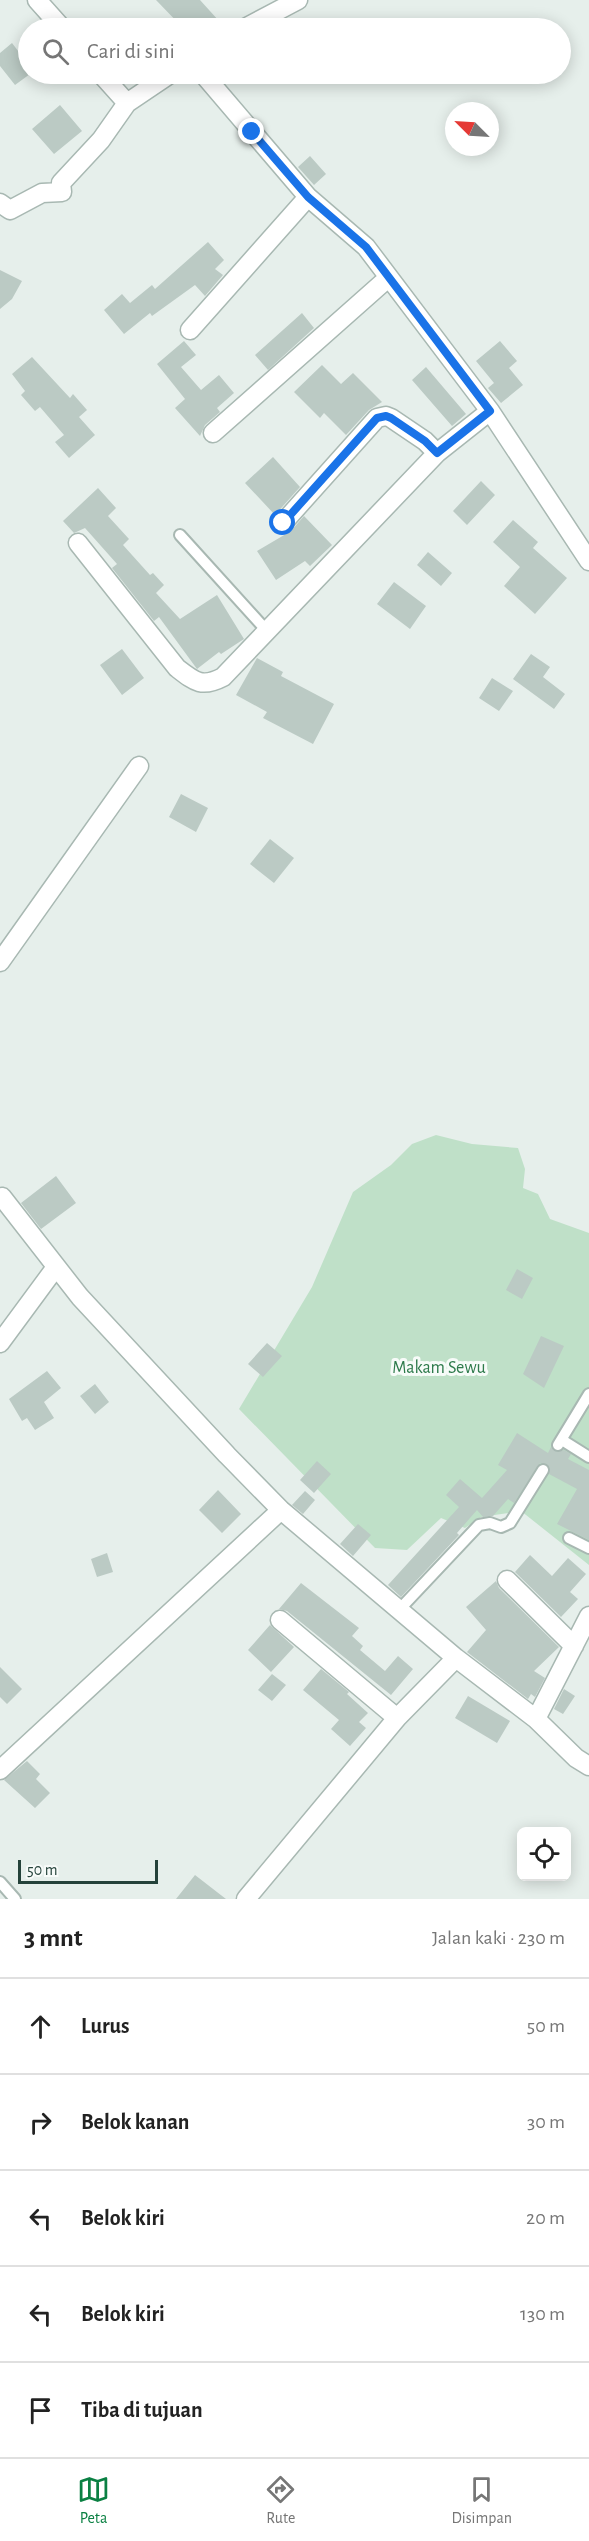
<!DOCTYPE html>
<html lang="id">
<head>
<meta charset="utf-8">
<style>
	body { margin:0; font-family:"Alegreya Sans",sans-serif; background:#f2f2f2; color:#222 }
	.controls { position:absolute; right:18px; bottom:18px; display:grid; overflow:hidden; border-radius:9px; box-shadow:0 3px 15px #0003 }
	.controls button { width:54px; height:54px; display:grid; place-items:center; padding:0; border:0; border-bottom:2px solid #e0e0e0; background:#fff; color:#222; font:30px sans-serif }
	.compass { position:absolute; left:445px; top:102px; width:54px; height:54px; border-radius:50%; background:#fff; box-shadow:0 3px 15px #0003; rotate:294deg }
	.scale { position:absolute; left:18px; bottom:15px; width:140px; box-sizing:border-box; padding-left:6px; border:3px solid #24423a; border-top:0; font-size:16px; line-height:21px; white-space:nowrap; color:#24423a; -webkit-text-stroke:4px #f7fbf9; paint-order:stroke }
	.stop { position:absolute; width:18px; height:18px; margin:-14px; border:4px solid #1a73e8; border-radius:50%; background:#fff }
	.stop.end { background:#1a73e8; border-color:#fff; box-shadow:0 2px 6px #0008 }
	.list { margin:0; padding:0; list-style:none }
	h2 { display:flex; justify-content:space-between; align-items:center; height:78px; margin:0; padding:0 24px; font-size:26px }
	h2 small { font-size:20px; font-weight:400; color:#767676 }
	.list li { display:grid; grid-template-columns:39px 1fr auto; gap:18px; align-items:center; box-sizing:border-box; height:96px; padding:0 24px; border-top:2px solid #e0e0e0 }
	.list b { display:block; font-size:22px; white-space:nowrap }
	.list em { font-size:20px; font-style:normal; color:#767676 }
	.icon { flex:none; width:33px; height:33px; fill:none; stroke:currentColor; stroke-width:2; stroke-linecap:round; stroke-linejoin:round }
	.map { position:relative; flex:none; width:589px; height:1899px; overflow:hidden }
	.search { position:absolute; background:#fff; box-shadow:0 3px 15px #0003; left:18px; right:18px; top:18px; height:66px; display:flex; align-items:center; gap:15px; box-sizing:border-box; padding:0 21px; border-radius:33px; color:#767676; font-size:22px }
	.sheet { height:558px; background:#fff }
	nav { display:flex; justify-content:space-around; align-items:center; box-sizing:border-box; height:84px; border-top:2px solid #e0e0e0; background:#fff; font-size:16px; color:#767676 }
	nav a { display:grid; justify-items:center; gap:3px }
	nav .on { color:#0b8043 }
	.map>svg:first-child { display:block }
	.green { fill:#bfe0c8 }
	.building { fill:#bbcac4 }
	.lines { fill:none; stroke-linecap:round; stroke-linejoin:round }
	.service-casing { stroke:#a8b8b2; stroke-width:14 }
	.minor-casing { stroke:#a8b8b2; stroke-width:21 }
	.service { stroke:#fff; stroke-width:10 }
	.minor { stroke:#fff; stroke-width:18 }
	.route { stroke:#1a73e8; stroke-width:8 }
	.labels { text-anchor:middle; dominant-baseline:central; stroke-width:6; stroke-linejoin:round; paint-order:stroke }
	.park-label { font-size:18px; fill:#2d7a4b; stroke:#f7fbf9 }
</style>
</head>
<body>
<div class="map">
<svg width="589" height="1899" viewBox="0 0 589 1899">
	<rect width="100%" height="100%" fill="#e6efeb"/>
	<!-- green -->
	<path class="green" d="M 436,1135 L 472,1144 L 518,1148 L 525,1169 L 523,1188 L 538,1194 L 550,1219 L 589,1233 L 589,1565 L 521,1511 L 481,1517 L 465,1528 L 441,1518 L 407,1550 L 375,1548 L 239,1409 L 312,1287 L 353,1192 L 391,1165 L 412,1144 Z"/>
	<!-- building -->
	<path class="building" d="M 156,0 L 200,0 L 219,21 L 212,28 L 183,28 Z
		M 12,43 L 28,64 L 30,74 L 15,85 L 0,66 L 0,53 Z
		M 60,105 L 82,131 L 54,154 L 32,129 Z
		M 310,156 L 326,174 L 314,185 L 298,167 Z
		M 208,242 L 224,260 L 215,269 L 223,275 L 205,296 L 195,285 L 152,316 L 150,313 L 124,334 L 104,310 L 122,294 L 130,303 L 152,285 L 155,289 Z
		M 0,270 L 22,281 L 12,299 L 0,309 Z
		M 302,313 L 314,328 L 268,370 L 255,355 Z
		M 184,341 L 196,355 L 181,367 L 201,390 L 219,375 L 234,393 L 217,408 L 220,412 L 205,425 L 200,436 L 175,408 L 185,399 L 157,364 Z
		M 500,341 L 517,361 L 509,368 L 523,385 L 501,403 L 488,388 L 494,383 L 476,361 Z
		M 32,357 L 70,398 L 73,394 L 87,410 L 79,417 L 95,435 L 69,458 L 55,442 L 64,435 L 40,407 L 35,411 L 21,395 L 25,391 L 12,374 Z
		M 322,365 L 341,384 L 353,373 L 382,402 L 369,410 L 346,435 L 324,413 L 320,418 L 294,392 Z
		M 426,367 L 466,414 L 452,426 L 412,380 Z
		M 273,457 L 300,487 L 275,515 L 245,483 Z
		M 481,481 L 495,495 L 467,525 L 453,511 Z
		M 98,488 L 116,508 L 108,516 L 129,539 L 123,545 L 150,575 L 153,573 L 164,585 L 156,593 L 180,619 L 217,595 L 244,639 L 221,654 L 219,652 L 197,669 L 159,617 L 154,621 L 112,568 L 117,564 L 85,528 L 74,533 L 63,521 Z
		M 304,516 L 332,545 L 310,566 L 305,561 L 276,580 L 257,551 L 291,531 Z
		M 513,520 L 538,542 L 533,548 L 567,578 L 535,614 L 504,586 L 520,567 L 493,542 Z
		M 428,552 L 452,573 L 441,586 L 417,565 Z
		M 394,582 L 426,606 L 410,629 L 377,604 Z
		M 122,649 L 144,678 L 122,695 L 100,665 Z
		M 531,654 L 550,667 L 543,677 L 565,694 L 554,709 L 513,679 Z
		M 257,658 L 283,672 L 281,676 L 334,704 L 313,744 L 263,718 L 267,712 L 236,695 Z
		M 492,678 L 513,691 L 499,711 L 479,698 Z
		M 181,794 L 208,808 L 196,832 L 169,817 Z
		M 270,839 L 294,858 L 274,883 L 250,864 Z
		M 56,1176 L 76,1203 L 41,1229 L 21,1203 Z
		M 517,1269 L 533,1278 L 522,1299 L 506,1290 Z
		M 541,1336 L 564,1346 L 544,1388 L 523,1374 Z
		M 267,1343 L 282,1356 L 263,1377 L 248,1364 Z
		M 47,1371 L 61,1388 L 44,1402 L 54,1418 L 35,1430 L 27,1418 L 22,1421 L 9,1399 Z
		M 95,1384 L 109,1402 L 95,1414 L 80,1396 Z
		M 517,1433 L 548,1453 L 551,1447 L 557,1452 L 564,1450 L 571,1454 L 568,1459 L 589,1470 L 589,1540 L 557,1524 L 577,1489 L 549,1474 L 547,1464 L 540,1463 L 514,1503 L 508,1499 L 493,1516 L 483,1517 L 477,1510 L 457,1533 L 459,1535 L 401,1597 L 388,1585 L 459,1507 L 446,1495 L 460,1479 L 482,1498 L 507,1470 L 498,1465 Z
		M 317,1461 L 331,1474 L 314,1493 L 300,1480 Z
		M 218,1490 L 241,1514 L 222,1533 L 199,1510 Z
		M 305,1491 L 315,1500 L 303,1514 L 292,1505 Z
		M 358,1524 L 371,1535 L 353,1556 L 340,1544 Z
		M 107,1553 L 113,1572 L 97,1577 L 91,1559 Z
		M 530,1555 L 552,1576 L 568,1558 L 586,1574 L 570,1592 L 578,1599 L 561,1617 L 515,1572 Z
		M 496,1581 L 499,1588 L 559,1647 L 534,1671 L 545,1678 L 535,1697 L 531,1694 L 528,1699 L 467,1652 L 486,1630 L 466,1607 Z
		M 301,1583 L 359,1628 L 352,1636 L 363,1646 L 360,1650 L 385,1671 L 398,1656 L 413,1669 L 391,1695 L 287,1611 L 279,1609 Z
		M 270,1625 L 294,1647 L 271,1672 L 248,1650 Z
		M 0,1667 L 22,1689 L 7,1704 L 0,1697 Z
		M 321,1669 L 349,1692 L 347,1694 L 368,1713 L 359,1722 L 366,1728 L 350,1746 L 331,1729 L 339,1720 L 303,1690 Z
		M 272,1674 L 286,1685 L 272,1701 L 258,1690 Z
		M 564,1689 L 575,1696 L 563,1714 L 554,1709 Z
		M 468,1696 L 510,1721 L 497,1743 L 455,1718 Z
		M 27,1761 L 40,1774 L 36,1779 L 50,1793 L 35,1808 L 4,1780 Z
		M 195,1875 L 226,1899 L 176,1899 Z"/>
	<g class="lines">
		<!-- service casing -->
		<g class="service-casing">
			<path id="service" d="M 180,535 L 267,631
				M 562,1440 L 589,1457
				M 558,1445 L 589,1394
				M 569,1538 L 589,1548
				M 398,1611 L 479,1525 L 490,1523 L 501,1527 L 510,1523 L 543,1470
				M 0,1882 L 15,1899"/>
		</g>
		<!-- minor casing -->
		<g class="minor-casing">
			<path id="minor" d="M 37,0 L 62,28
				M 245,28 L 298,0
				M 101,74 L 127,103
				M 203,74 L 308,197 L 366,247 L 490,411 L 589,561
				M 0,203 L 10,210 L 42,193 L 62,192 L 61,183 L 101,140 L 127,103 L 170,74
				M 190,330 L 308,197
				M 213,433 L 388,278
				M 283,523 L 377,418 L 386,416 L 391,418 L 425,441 L 437,453 L 490,411
				M 78,543 L 177,668 C 195,682 202,688 223,677 L 437,453
				M 0,962 L 139,766
				M 2,1197 L 80,1297 L 227,1455 L 281,1510 L 456,1658
				M 0,1343 L 56,1267
				M 507,1580 L 574,1646
				M 280,1620 L 397,1718
				M 536,1719 L 589,1616
				M 0,1770 L 281,1510
				M 246,1899 L 397,1718 L 456,1658 L 536,1719 L 576,1758 L 589,1766"/>
		</g>
		<!-- service -->
		<use href="#service" class="service"/>
		<!-- minor -->
		<use href="#minor" class="minor"/>
	</g>
	<g class="lines">
		<!-- route -->
		<path class="route" d="M 252,132 L 308,197 L 366,247 L 490,411 L 437,453 L 425,441 L 391,418 L 386,416 L 377,418 L 283,523"/>
	</g>
	<g class="labels">
		<!-- park labels -->
		<g class="park-label">
			<text x="439" y="1368">Makam Sewu</text>
		</g>
	</g>
</svg>
<div class="controls">
<button><svg class="icon" aria-label="locate" viewBox="0 0 24 24"><circle cx="12" cy="12" r="6"/><path d="M12 2v4M12 18v4M2 12h4M18 12h4"/></svg></button>
</div>
<svg class="compass" viewBox="-18 -18 36 36"><path d="M0-13l5 13h-10z" fill="#e53935"/><path d="M0 13l5-13h-10z" fill="#767676"/></svg>
<div class="scale">50 m</div>
<div class="stop" style="left:283px;top:523px"></div>
<div class="stop end" style="left:252px;top:132px"></div>
<div class="search"><svg class="icon" aria-label="search" viewBox="0 0 24 24"><circle cx="10" cy="10" r="6"/><path d="M15 15l6 6"/></svg>Cari di sini</div>
</div>
<section class="sheet">
<h2>3 mnt<small>Jalan kaki · 230 m</small></h2>
<ul class="list">
<li><svg class="icon" aria-label="ahead" viewBox="0 0 24 24"><path d="M12 20V5M6 11l6-6 6 6"/></svg><div><b>Lurus</b></div><em>50 m</em></li>
<li><svg class="icon" aria-label="right" viewBox="0 0 24 24"><path d="M7 20v-9h11M14 6l5 5-5 5"/></svg><div><b>Belok kanan</b></div><em>30 m</em></li>
<li><svg class="icon" aria-label="left" viewBox="0 0 24 24"><path d="M17 20v-9H6M10 6l-5 5 5 5"/></svg><div><b>Belok kiri</b></div><em>20 m</em></li>
<li><svg class="icon" aria-label="left" viewBox="0 0 24 24"><path d="M17 20v-9H6M10 6l-5 5 5 5"/></svg><div><b>Belok kiri</b></div><em>130 m</em></li>
<li><svg class="icon" aria-label="arrive" viewBox="0 0 24 24"><path d="M6 21V4h12l-3 4 3 4H6"/></svg><div><b>Tiba di tujuan</b></div></li>
</ul>
</section>
<nav>
<a class="on"><svg class="icon" aria-label="map" viewBox="0 0 24 24"><path d="M3 6l6-2 6 2 6-2v14l-6 2-6-2-6 2zM9 4v14M15 6v14"/></svg>Peta</a>
<a><svg class="icon" aria-label="directions" viewBox="0 0 24 24"><path d="M12 3l9 9-9 9-9-9zM9 14v-3h6M13 9l2 2-2 2"/></svg>Rute</a>
<a><svg class="icon" aria-label="saved" viewBox="0 0 24 24"><path d="M7 4h10v16l-5-4-5 4z"/></svg>Disimpan</a>
</nav>
</body>
</html>
